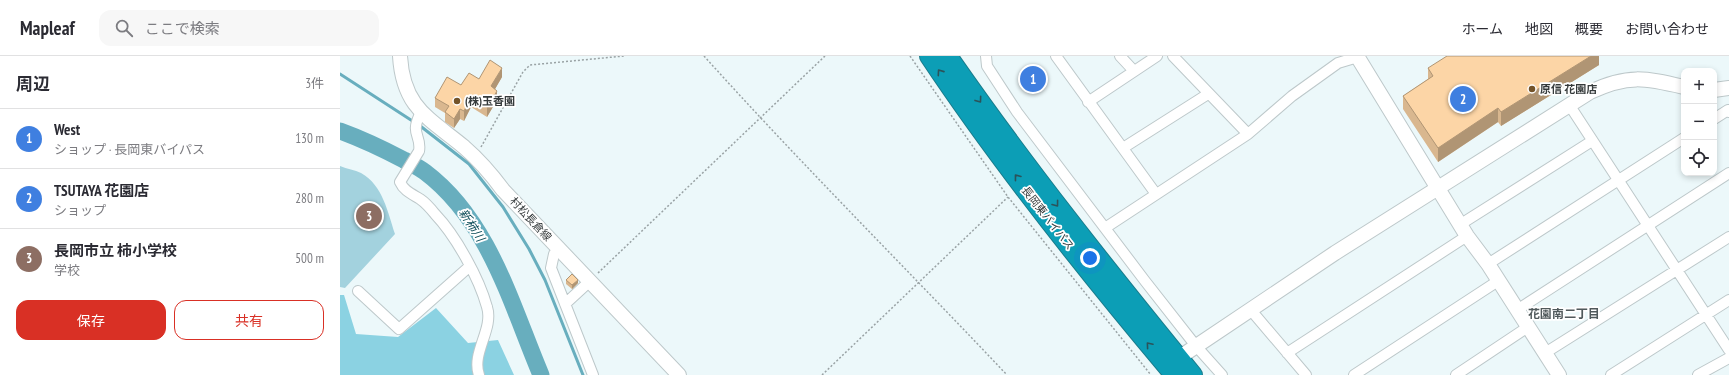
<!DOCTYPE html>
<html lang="ja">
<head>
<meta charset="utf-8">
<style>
	body { margin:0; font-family:"PT Sans Narrow","Noto Sans JP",sans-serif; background:#f7f7f7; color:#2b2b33 }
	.controls { position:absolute; right:12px; top:12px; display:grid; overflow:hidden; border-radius:8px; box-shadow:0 2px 6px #0003 }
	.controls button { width:36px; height:36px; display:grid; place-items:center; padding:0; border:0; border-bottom:1px solid #e1e1e2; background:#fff; color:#2b2b33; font:20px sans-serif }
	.you { position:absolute; left:750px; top:202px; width:14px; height:14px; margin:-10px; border:3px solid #fff; border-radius:50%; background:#1a73e8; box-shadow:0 0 0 6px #1a73e833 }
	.badge { display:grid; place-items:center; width:26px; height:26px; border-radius:50%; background:#d93025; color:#fff; font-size:13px; font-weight:700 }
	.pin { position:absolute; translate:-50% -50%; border:2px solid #fff; box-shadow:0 1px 4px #0006 }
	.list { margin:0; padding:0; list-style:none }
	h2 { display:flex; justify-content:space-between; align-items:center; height:52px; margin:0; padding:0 16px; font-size:17px }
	h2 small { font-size:13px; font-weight:400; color:#7c7c81 }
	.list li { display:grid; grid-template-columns:26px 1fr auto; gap:12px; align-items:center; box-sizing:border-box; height:60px; padding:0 16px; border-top:1px solid #e1e1e2 }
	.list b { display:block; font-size:15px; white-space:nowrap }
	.list p { margin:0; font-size:13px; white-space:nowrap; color:#7c7c81 }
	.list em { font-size:13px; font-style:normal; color:#7c7c81 }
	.actions { display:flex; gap:8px; padding:12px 16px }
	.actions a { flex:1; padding:9px 0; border:1px solid #d93025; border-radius:12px; text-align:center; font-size:14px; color:#d93025 }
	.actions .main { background:#d93025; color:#fff }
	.icon { flex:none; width:22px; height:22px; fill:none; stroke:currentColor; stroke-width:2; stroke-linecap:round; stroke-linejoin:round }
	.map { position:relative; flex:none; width:1389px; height:319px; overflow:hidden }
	header { display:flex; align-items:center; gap:24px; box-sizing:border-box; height:56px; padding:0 20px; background:#fff; border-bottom:1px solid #e1e1e2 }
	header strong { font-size:19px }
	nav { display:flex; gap:22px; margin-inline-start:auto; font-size:14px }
	.search { width:280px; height:36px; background:#f7f7f7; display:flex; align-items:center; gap:10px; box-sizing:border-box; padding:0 14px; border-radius:12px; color:#7c7c81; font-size:15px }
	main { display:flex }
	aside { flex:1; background:#fff }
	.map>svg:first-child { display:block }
	.green { fill:#a3d2de }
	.forest { fill:#8bd2e2 }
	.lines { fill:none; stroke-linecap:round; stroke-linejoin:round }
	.stream { stroke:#68aebe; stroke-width:3 }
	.river { stroke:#68aebe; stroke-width:17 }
	.street-casing { stroke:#bdc8ca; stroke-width:12 }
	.secondary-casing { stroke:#bdc8ca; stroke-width:16 }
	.highway-casing { stroke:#1a7b8b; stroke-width:20 }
	.path { stroke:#99a2a4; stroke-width:1.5; stroke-dasharray:2 2; stroke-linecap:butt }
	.street { stroke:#fff; stroke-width:10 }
	.secondary { stroke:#fff; stroke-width:14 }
	.highway { stroke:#0c9eb6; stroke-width:18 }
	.wall { fill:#d9b78f }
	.shaded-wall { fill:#b09574 }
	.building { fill:#fcd5a6; stroke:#b09574 }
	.oneway { stroke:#2b535a }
	.poi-dot { fill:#735329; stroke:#fff; stroke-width:1.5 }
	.labels { text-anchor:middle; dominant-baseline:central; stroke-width:3.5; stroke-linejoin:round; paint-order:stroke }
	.poi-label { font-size:11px; font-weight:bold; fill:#353a3b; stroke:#fff; text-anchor:start }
	.street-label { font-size:11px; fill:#353a3b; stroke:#fff }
	.water-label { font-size:12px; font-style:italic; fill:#084955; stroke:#fff }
	.neighbourhood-label { font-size:12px; font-weight:bold; fill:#50595b; stroke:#fff }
</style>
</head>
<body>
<header>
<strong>Mapleaf</strong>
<div class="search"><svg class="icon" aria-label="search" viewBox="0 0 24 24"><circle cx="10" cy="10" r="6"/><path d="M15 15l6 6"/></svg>ここで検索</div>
<nav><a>ホーム</a><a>地図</a><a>概要</a><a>お問い合わせ</a></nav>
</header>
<main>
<aside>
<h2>周辺<small>3件</small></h2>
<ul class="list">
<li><span class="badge" style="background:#3f7fe0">1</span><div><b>West</b><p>ショップ · 長岡東バイパス</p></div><em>130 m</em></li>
<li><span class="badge" style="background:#3f7fe0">2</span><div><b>TSUTAYA 花園店</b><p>ショップ</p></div><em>280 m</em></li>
<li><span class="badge" style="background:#8d6e63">3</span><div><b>長岡市立 柿小学校</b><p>学校</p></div><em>500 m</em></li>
</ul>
<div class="actions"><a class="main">保存</a><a>共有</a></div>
</aside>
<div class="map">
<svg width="1389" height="319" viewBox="0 0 1389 319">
	<rect width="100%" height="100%" fill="#ecf8fa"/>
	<!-- green -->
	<path class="green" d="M 0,110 C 7,113 15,114 21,117 C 43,129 48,157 55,178 L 5,232 L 0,231 Z"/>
	<!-- forest -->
	<path class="forest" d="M 0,239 L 4,239 L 16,278 L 58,281 L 96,252 L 128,287 L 158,284 L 174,319 L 0,319 Z"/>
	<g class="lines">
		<!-- stream -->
		<path class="stream" d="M 0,18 L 74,66
			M 79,69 L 129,108 L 163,151 L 189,193 L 205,224 L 243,319"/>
		<!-- river -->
		<path class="river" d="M 0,75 C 22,83 43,93 64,104 C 71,108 79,111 85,116 C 149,164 171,248 201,319"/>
		<!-- street casing -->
		<g class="street-casing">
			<path id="street" d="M 646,0 L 647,10 L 677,56 L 805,225 L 856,290 L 882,319
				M 716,0 L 816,138
				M 780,0 L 794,15
				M 833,0 L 908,78
				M 748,46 L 817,0
				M 1230,50 L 1389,294
				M 81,56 C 69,79 82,79 79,95 L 60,126 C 64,135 72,138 80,143 C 86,147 91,153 95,158 C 116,180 139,222 147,251 C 154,273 131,297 139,319
				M 1374,63 L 1388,54 L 1389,56
				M 783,92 L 868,38
				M 1121,168 L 1252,85
				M 765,172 L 908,78 L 952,40 L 998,7 L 1018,1
				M 219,194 L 214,198 L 211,212 L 253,319
				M 1148,208 L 1344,82
				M 18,235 L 59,273 L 130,210
				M 225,248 L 250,225
				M 910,253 L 966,319
				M 1177,254 L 1389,117
				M 947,297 L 1127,180
				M 1205,297 L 1389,181
				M 1014,319 L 1158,225
				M 1116,319 L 1188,271
				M 1271,319 L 1389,244
				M 1358,319 L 1389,302"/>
		</g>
		<!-- secondary casing -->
		<g class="secondary-casing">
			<path id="secondary" d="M 60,0 C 63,52 89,62 124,91 C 139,104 152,119 163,134 L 339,319
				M 1017,0 L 1127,180 L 1148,208 L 1219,319
				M 1374,34 L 1389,32
				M 846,297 L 995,197 L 1250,36 C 1288,18 1305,22 1344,31"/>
		</g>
		<!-- highway casing -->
		<g class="highway-casing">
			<path id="highway" d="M 589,0 C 663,111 748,217 834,319
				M 608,0 C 685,111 768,215 853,319"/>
		</g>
		<!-- path -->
		<path class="path" d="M 364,0 C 462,109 566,212 667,319
			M 570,0 L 668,141 L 811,319
			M 141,91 L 183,16 L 190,9 L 284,0
			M 258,217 L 485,0
			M 482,319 L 668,141"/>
		<!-- street -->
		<use href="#street" class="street"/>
		<!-- secondary -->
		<use href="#secondary" class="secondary"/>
		<!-- highway -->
		<use href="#highway" class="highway"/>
	</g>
	<!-- wall -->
	<path class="wall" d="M 1259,0 L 1259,9 L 1161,70 L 1158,66 L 1098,106 L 1063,53 L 1063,40 L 1088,23 L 1088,12 Z
		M 162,21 L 155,33 L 157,44 L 147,61 L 131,51 L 124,65 L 120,63 L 114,72 L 105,66 L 105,57 L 95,51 L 95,42 L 121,29 L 139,23 Z
		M 226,224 L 238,227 L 232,233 L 226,228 Z"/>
	<!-- shaded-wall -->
	<path class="shaded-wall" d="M 1251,0 L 1259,0 L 1259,9 L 1161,70 L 1161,56 Z
		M 162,12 L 162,21 L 151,40 L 151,30 Z
		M 157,35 L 157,44 L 147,61 L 147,51 Z
		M 131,41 L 131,51 L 124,65 L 124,55 Z
		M 1158,52 L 1158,66 L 1098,106 L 1098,92 Z
		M 120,53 L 120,63 L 114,72 L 114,63 Z
		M 238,224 L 238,227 L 232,233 L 232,229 Z"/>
	<!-- building -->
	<path class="building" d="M 1107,0 L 1251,0 L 1161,56 L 1158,52 L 1098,92 L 1063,40 L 1093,20 L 1088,12 Z
		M 150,4 L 162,12 L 151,30 L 157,35 L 147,51 L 131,41 L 124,55 L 120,53 L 114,63 L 105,56 L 109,50 L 95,42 L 107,21 L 121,29 L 129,17 L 139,23 Z
		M 232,218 L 238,224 L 232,229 L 226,224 Z"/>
	<!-- one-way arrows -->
	<defs><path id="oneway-chevron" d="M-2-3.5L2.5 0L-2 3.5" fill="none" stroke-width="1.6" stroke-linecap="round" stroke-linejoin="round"/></defs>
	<g class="oneway">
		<use href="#oneway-chevron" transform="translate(600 16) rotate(-125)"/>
		<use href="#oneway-chevron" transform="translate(639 44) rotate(54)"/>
		<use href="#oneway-chevron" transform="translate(677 121) rotate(-128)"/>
		<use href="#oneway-chevron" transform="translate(716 148) rotate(53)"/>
		<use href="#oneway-chevron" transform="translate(809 289) rotate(-130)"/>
	</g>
	<!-- markers -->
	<g class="poi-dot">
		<circle cx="1192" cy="33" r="4"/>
		<circle cx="117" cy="45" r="4"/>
	</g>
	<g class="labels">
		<!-- poi labels -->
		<g class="poi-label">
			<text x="1200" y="33">原信 花園店</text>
			<text x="125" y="45">(株)玉香園</text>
		</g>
		<!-- street labels -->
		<g class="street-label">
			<text transform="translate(708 162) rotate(52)">長岡東バイパス</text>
			<text transform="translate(191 163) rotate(47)">村松長倉線</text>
		</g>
		<!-- water labels -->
		<g class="water-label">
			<text transform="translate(132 169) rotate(57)">新柿川</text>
		</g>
		<!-- neighbourhood labels -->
		<g class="neighbourhood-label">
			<text x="1224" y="257">花園南二丁目</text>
		</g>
	</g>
</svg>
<div class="controls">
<button>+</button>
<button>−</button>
<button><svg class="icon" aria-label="locate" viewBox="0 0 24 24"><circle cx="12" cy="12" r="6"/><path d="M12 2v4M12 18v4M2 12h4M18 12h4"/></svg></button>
</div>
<div class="you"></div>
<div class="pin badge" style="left:693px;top:23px;background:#3f7fe0">1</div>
<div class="pin badge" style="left:1123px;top:43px;background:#3f7fe0">2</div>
<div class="pin badge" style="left:29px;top:160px;background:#8d6e63">3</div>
</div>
</main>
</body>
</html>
